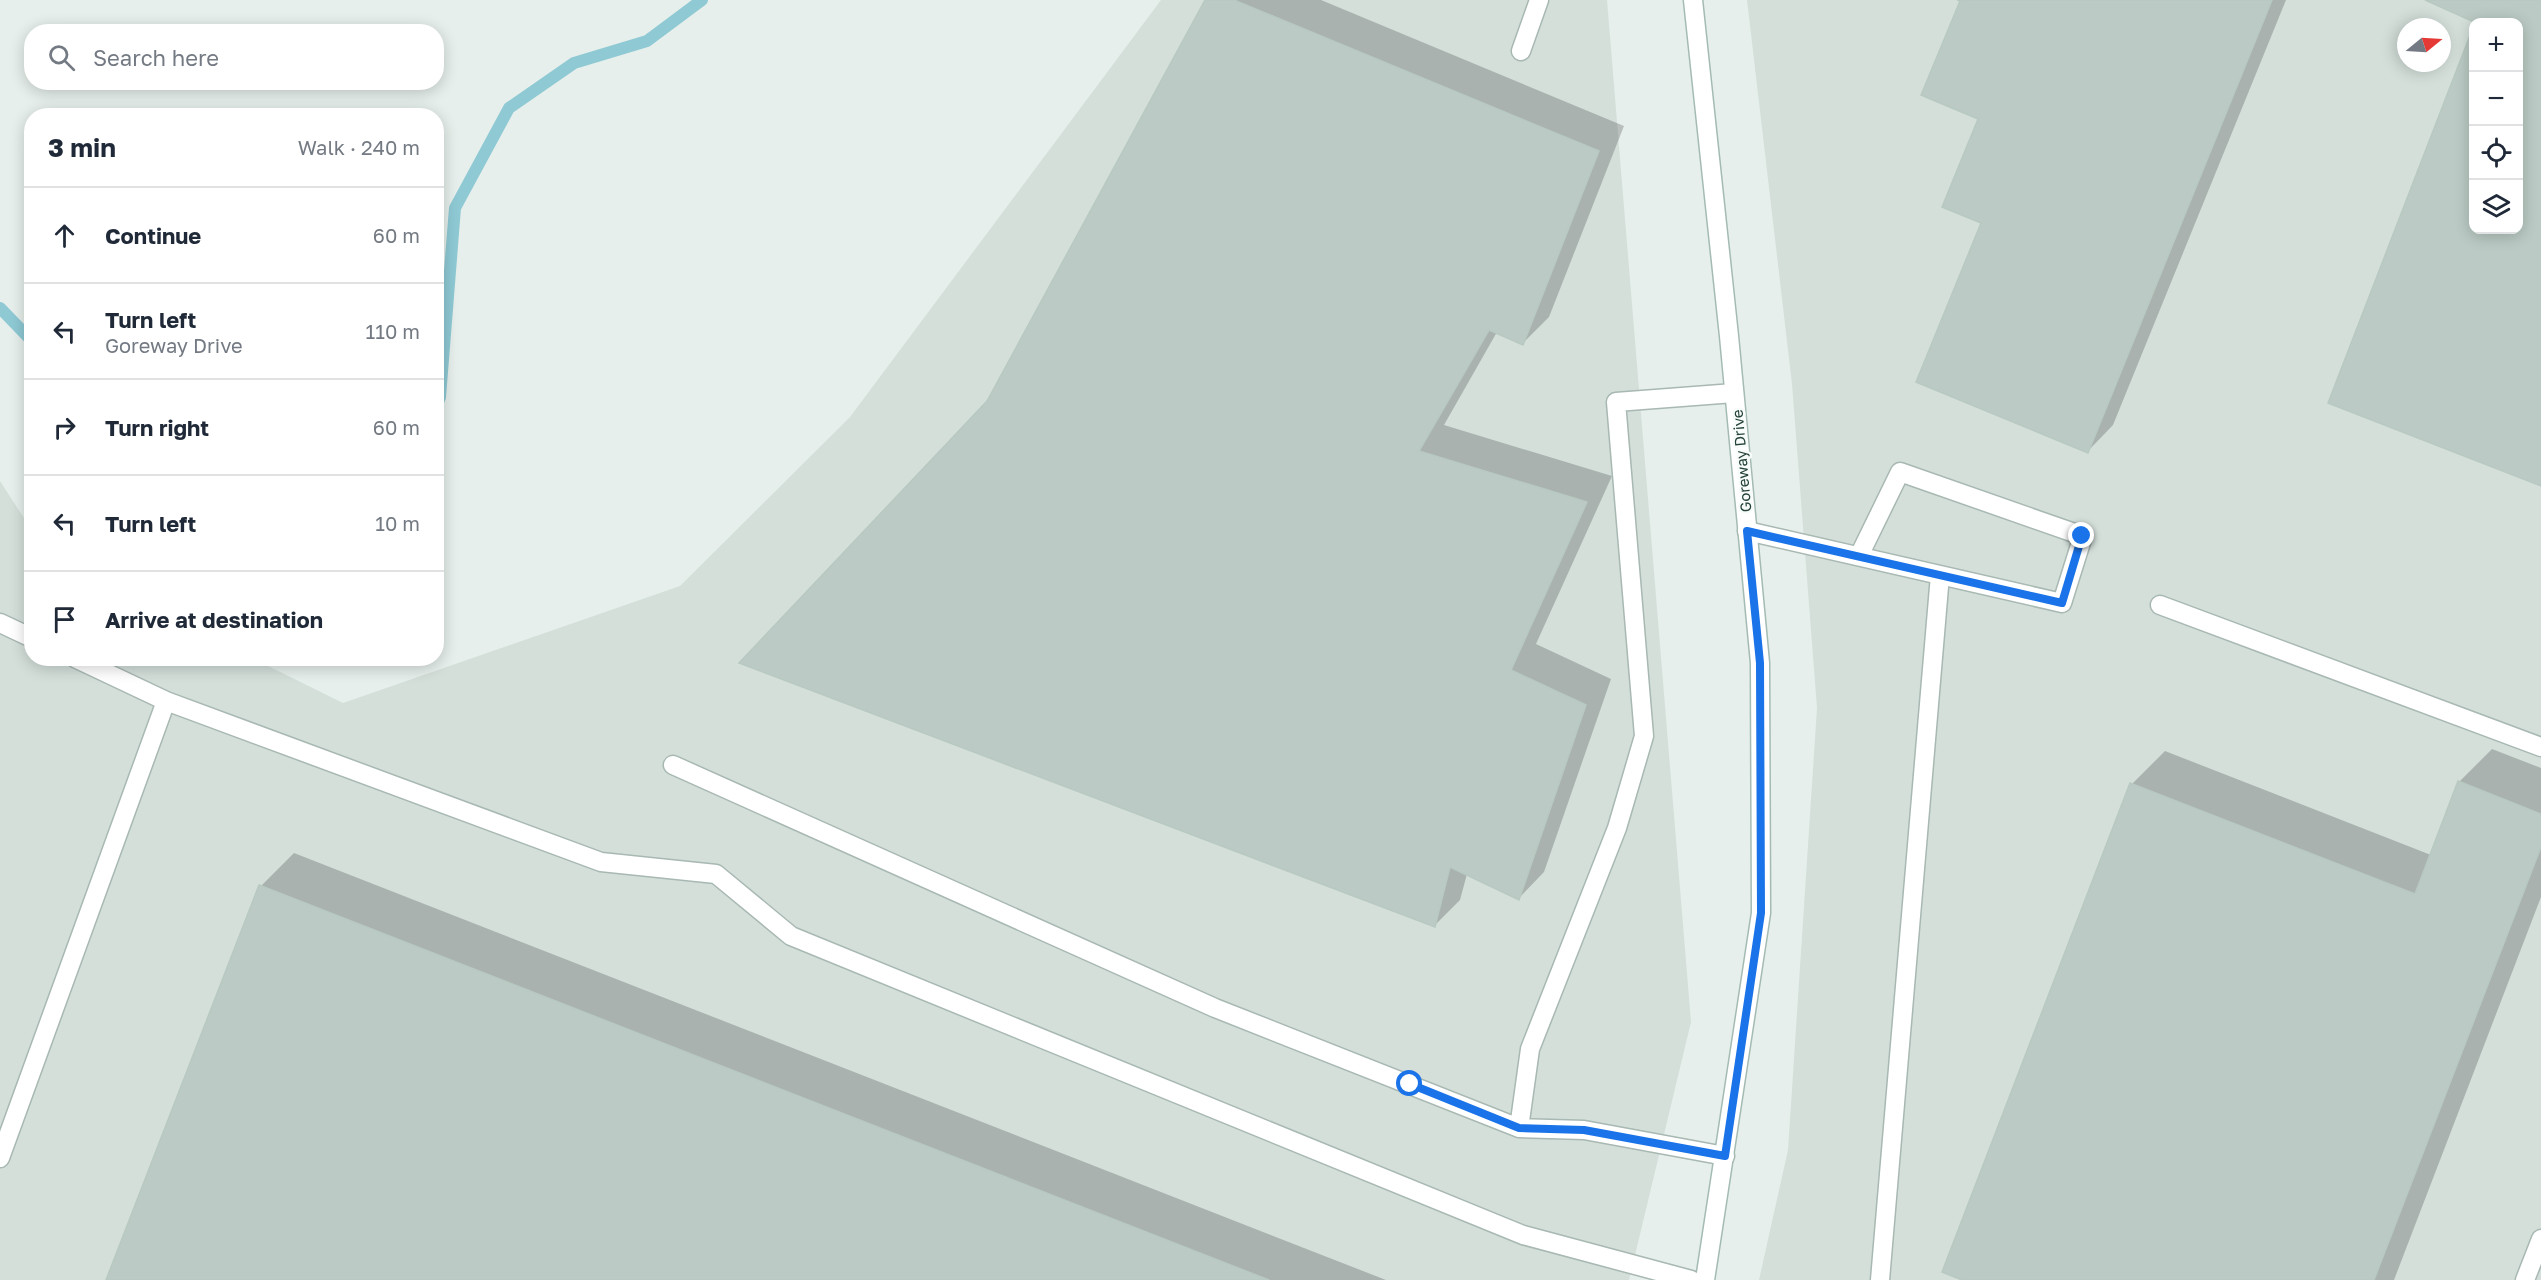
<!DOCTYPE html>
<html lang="en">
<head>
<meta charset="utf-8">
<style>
	body { margin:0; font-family:"Golos Text",sans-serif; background:#f6f6f7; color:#1f2937 }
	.controls { position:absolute; right:18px; top:18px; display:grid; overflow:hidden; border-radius:12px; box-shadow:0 3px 15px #0003 }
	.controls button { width:54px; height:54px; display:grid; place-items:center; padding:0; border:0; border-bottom:2px solid #e0e1e3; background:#fff; color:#1f2937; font:30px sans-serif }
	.compass { position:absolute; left:2397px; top:18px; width:54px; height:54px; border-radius:50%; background:#fff; box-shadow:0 3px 15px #0003; rotate:72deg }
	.stop { position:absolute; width:18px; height:18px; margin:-14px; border:4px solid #1a73e8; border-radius:50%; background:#fff }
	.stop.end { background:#1a73e8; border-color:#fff; box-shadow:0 2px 6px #0008 }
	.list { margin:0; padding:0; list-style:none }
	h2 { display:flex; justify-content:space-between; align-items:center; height:78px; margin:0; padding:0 24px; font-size:26px }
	h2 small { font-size:20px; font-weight:400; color:#747a83 }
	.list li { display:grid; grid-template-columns:39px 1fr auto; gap:18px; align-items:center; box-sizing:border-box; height:96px; padding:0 24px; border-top:2px solid #e0e1e3 }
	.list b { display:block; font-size:22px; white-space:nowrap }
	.list p { margin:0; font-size:20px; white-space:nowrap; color:#747a83 }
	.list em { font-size:20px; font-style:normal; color:#747a83 }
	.icon { flex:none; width:33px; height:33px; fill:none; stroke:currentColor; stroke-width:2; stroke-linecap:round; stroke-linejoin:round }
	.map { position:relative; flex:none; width:2541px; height:1280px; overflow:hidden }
	.search { position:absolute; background:#fff; box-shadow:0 3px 15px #0003; left:24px; top:24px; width:420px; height:66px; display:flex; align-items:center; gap:15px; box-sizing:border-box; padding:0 21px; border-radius:24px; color:#747a83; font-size:22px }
	.panel { position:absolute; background:#fff; box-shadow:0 3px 15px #0003; left:24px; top:108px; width:420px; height:558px; border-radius:24px }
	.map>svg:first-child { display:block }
	.built { fill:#d4dfda; fill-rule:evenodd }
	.shadow { fill:#0003 }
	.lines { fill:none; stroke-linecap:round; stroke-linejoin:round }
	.stream { stroke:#8ec9d4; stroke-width:12 }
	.building { fill:#bbcac4; stroke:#b8c9c2; stroke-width:1.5 }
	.service-casing { stroke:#a8b8b2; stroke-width:21 }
	.secondary-casing { stroke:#a4bbb3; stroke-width:21 }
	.service { stroke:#fff; stroke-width:18 }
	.secondary { stroke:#fff; stroke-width:18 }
	.route { stroke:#1a73e8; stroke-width:8 }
	.labels { text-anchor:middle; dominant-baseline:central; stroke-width:5; stroke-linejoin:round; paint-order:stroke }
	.street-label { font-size:15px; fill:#24423a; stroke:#f7fbf9 }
</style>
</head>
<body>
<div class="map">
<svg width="2541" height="1280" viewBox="0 0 2541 1280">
	<rect width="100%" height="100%" fill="#e6efeb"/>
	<!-- built -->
	<path class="built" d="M 1161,0 L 1607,0 L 1691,1022 L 1629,1280 L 0,1280 L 0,481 L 31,529 L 32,658 L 254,659 L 343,703 L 680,586 L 850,417 Z
		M 1747,0 L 2541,0 L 2541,1280 L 1759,1280 L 1788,1150 L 1817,708 L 1792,384 ZM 2474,22 L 2518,22 L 2518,230 L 2474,230 ZM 2406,27 L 2442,27 L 2442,63 L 2406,63 Z"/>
	<!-- shadow -->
	<path class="shadow" d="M 1207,0 L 1321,0 L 1624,126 L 1549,317 L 1523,343 L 1497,332 L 1444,425 L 1612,476 L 1536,644 L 1611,679 L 1544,872 L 1519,898 L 1467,874 L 1460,900 L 1435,925 L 988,402 Z
		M 1961,0 L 2286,0 L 2113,425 L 2088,451 L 1983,222 L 1979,118 Z
		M 2427,0 L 2541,0 L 2541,484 L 2474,230 L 2518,230 L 2518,22 L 2476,22 L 2477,20 Z
		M 2492,749 L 2541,768 L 2541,897 L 2394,1280 L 1966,1280 L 2132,784 L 2165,751 L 2431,855 L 2459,782 Z
		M 294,853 L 1386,1280 L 108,1280 L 261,886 Z"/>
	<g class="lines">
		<!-- stream -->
		<path class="stream" d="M 0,308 L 32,341
			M 436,407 L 440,397 L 455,208 L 509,108 L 574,63 L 647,41 L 702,0"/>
	</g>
	<!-- building -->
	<path class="building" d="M 1205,0 L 1234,0 L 1599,151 L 1523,345 L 1489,330 L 1419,451 L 1587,502 L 1511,670 L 1586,705 L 1519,900 L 1450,867 L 1435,927 L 739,663 L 987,401 Z
		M 1957,0 L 2272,0 L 2088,453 L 1916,382 L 1981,223 L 1942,207 L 1978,119 L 1921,95 L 1960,1 Z
		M 2425,0 L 2541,0 L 2541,486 L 2328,403 L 2474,25 L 2474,230 L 2518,230 L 2518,22 L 2474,22 Z
		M 2458,781 L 2541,814 L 2541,847 L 2374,1280 L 1962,1280 L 1942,1272 L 2130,783 L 2415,894 Z
		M 259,885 L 1269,1280 L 106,1280 Z"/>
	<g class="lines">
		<!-- service casing -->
		<g class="service-casing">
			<path id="service" d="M 1521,51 L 1539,0
				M 1747,531 L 2062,603 L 2083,536 L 1900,472 L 1859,556
				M 2160,605 L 2541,747
				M 0,623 L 32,638
				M 75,658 L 166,701
				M 673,765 L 1215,1008 L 1519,1128 L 1584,1130 L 1725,1156
				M 1519,1128 L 1530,1049 L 1617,828 L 1644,736 L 1616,402 L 1734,393
				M 0,1158 L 166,701 L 601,862 L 716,874 L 791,936 L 1523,1235 L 1691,1280
				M 1880,1280 L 1940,575
				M 2525,1280 L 2541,1239"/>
		</g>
		<!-- secondary casing -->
		<g class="secondary-casing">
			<path id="secondary" d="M 1693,0 L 1729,336 L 1760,663 L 1761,913 L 1705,1280"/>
		</g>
		<!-- service -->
		<use href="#service" class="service"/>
		<!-- secondary -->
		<use href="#secondary" class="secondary"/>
	</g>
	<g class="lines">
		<!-- route -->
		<path class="route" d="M 1410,1084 L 1519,1128 L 1584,1130 L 1725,1156 L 1761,913 L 1760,663 L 1747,531 L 2062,603 L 2082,536"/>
	</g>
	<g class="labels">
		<!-- street labels -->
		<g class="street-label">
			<text transform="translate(1741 461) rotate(-95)">Goreway Drive</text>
		</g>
	</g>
</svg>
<div class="controls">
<button>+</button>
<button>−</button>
<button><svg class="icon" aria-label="locate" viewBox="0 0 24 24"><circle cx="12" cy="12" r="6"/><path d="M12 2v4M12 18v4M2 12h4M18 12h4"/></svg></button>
<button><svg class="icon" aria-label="layers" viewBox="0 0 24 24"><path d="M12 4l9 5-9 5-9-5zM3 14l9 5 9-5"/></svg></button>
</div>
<svg class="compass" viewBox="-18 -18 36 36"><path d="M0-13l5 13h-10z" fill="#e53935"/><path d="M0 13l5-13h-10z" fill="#747a83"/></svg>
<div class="stop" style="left:1410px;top:1084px"></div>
<div class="stop end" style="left:2082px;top:536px"></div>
<div class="search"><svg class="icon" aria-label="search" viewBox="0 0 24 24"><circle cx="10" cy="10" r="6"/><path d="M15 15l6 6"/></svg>Search here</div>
<section class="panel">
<h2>3 min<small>Walk · 240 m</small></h2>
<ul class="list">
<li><svg class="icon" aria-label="ahead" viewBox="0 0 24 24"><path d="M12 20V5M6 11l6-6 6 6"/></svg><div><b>Continue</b></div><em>60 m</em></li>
<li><svg class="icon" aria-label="left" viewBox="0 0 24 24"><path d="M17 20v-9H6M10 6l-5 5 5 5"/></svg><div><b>Turn left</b><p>Goreway Drive</p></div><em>110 m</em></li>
<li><svg class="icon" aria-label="right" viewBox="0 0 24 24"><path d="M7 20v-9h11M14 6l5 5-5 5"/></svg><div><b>Turn right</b></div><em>60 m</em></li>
<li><svg class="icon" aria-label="left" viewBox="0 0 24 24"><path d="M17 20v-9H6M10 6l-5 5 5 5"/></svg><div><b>Turn left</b></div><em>10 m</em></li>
<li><svg class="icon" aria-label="arrive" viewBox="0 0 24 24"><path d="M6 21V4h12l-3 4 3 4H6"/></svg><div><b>Arrive at destination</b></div></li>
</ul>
</section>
</div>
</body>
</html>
